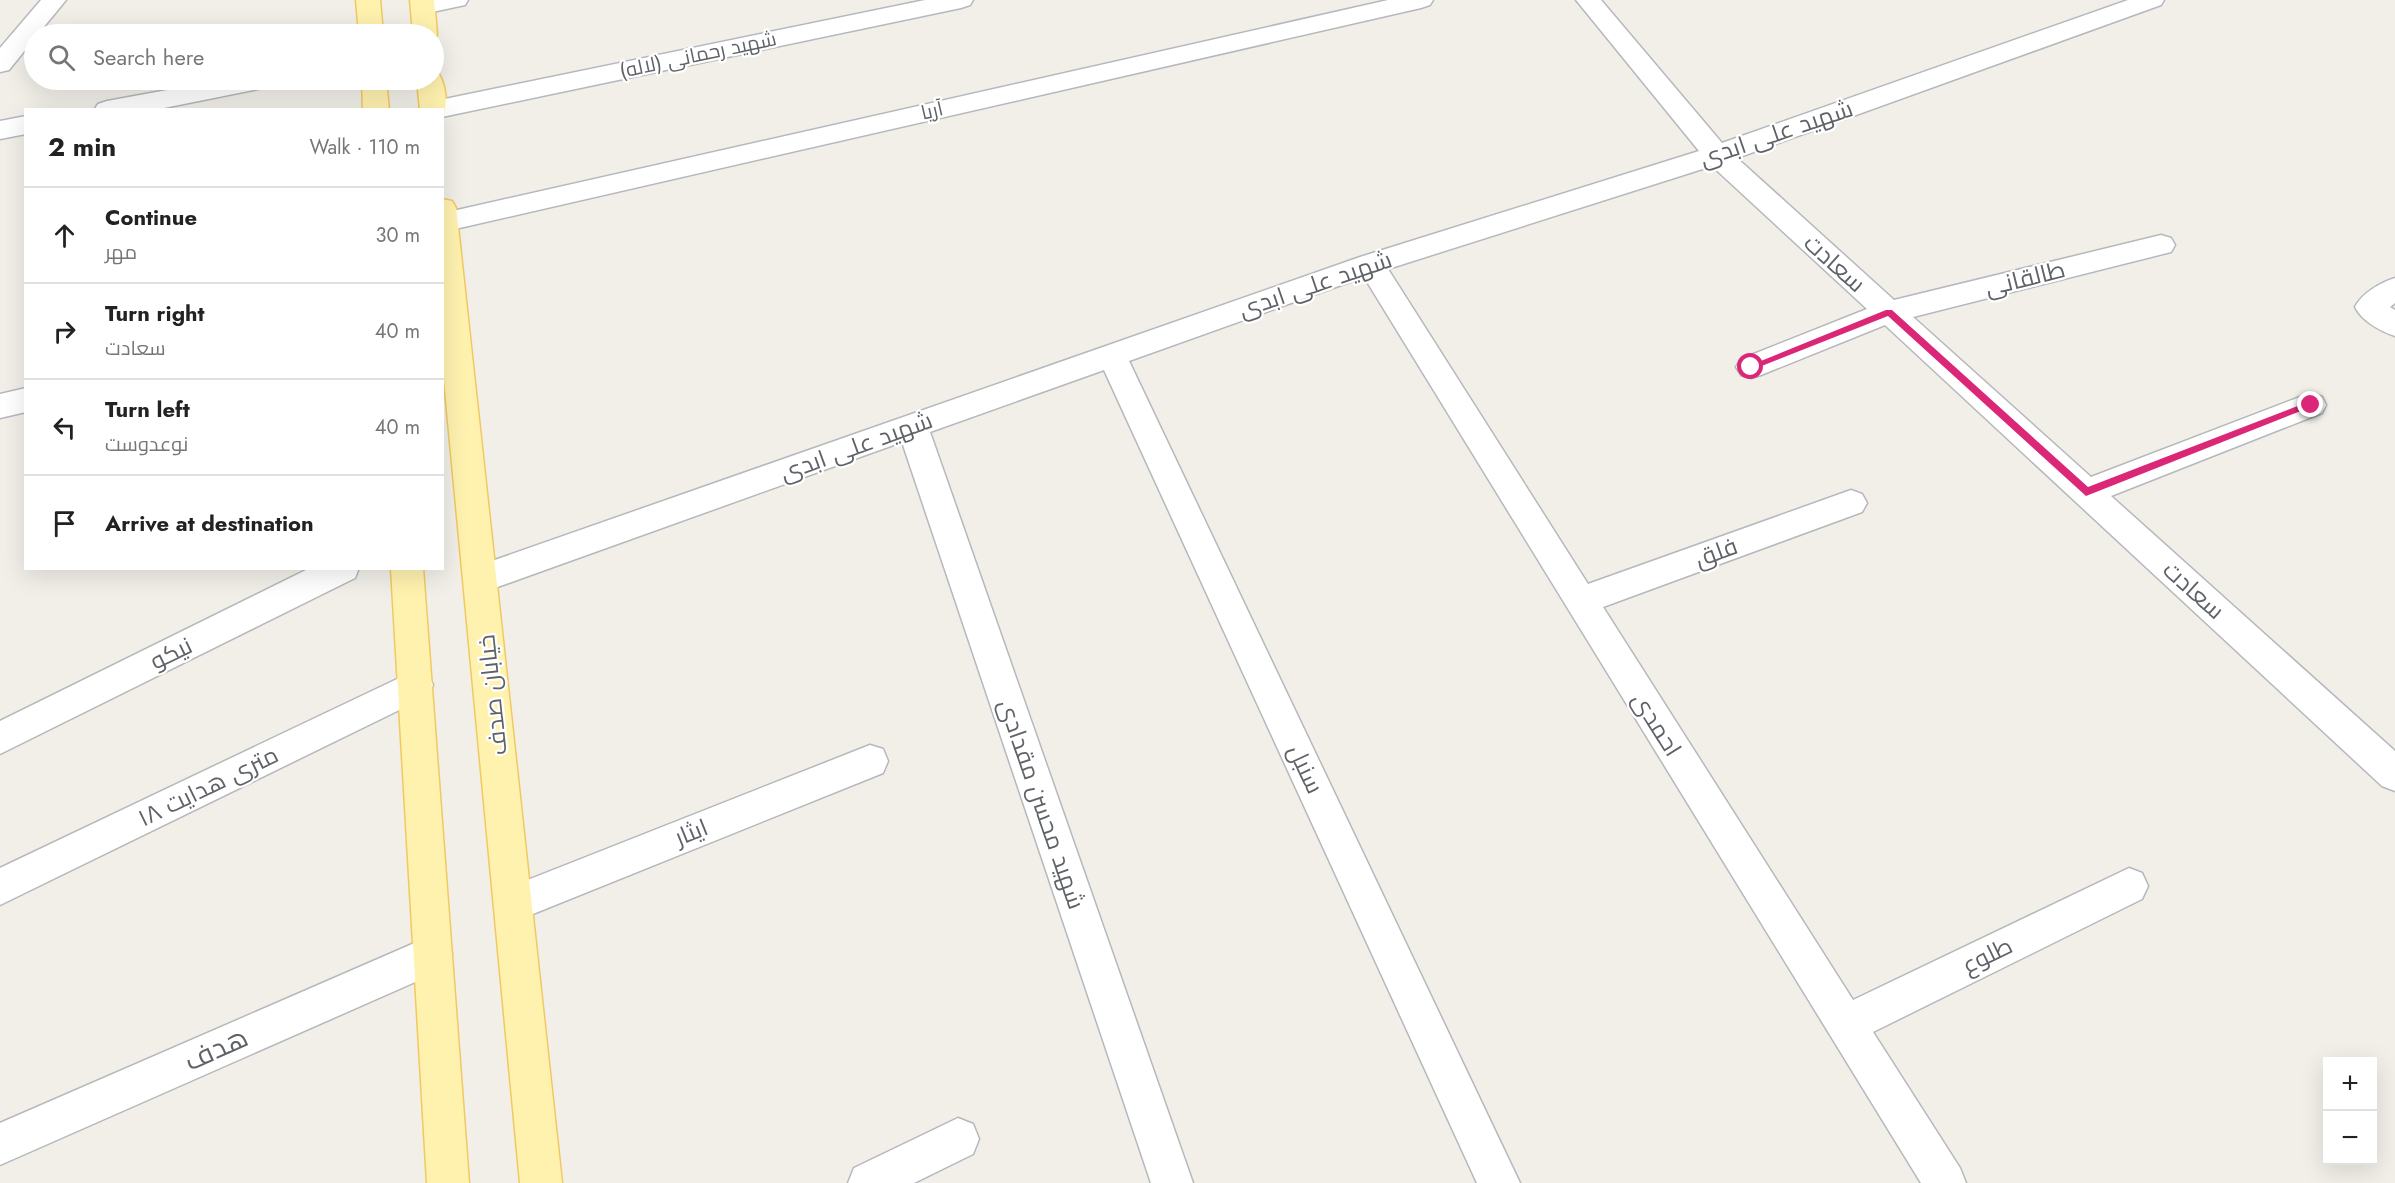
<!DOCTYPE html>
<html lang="en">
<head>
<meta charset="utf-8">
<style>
	body { margin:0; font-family:Jost,Cairo,sans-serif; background:#f2f2f2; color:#222 }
	.controls { position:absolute; right:18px; bottom:18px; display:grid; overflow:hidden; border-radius:0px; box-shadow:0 6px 24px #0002 }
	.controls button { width:54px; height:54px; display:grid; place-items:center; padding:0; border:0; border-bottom:2px solid #e0e0e0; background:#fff; color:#222; font:30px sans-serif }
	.stop { position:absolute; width:18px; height:18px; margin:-14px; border:4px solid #db2777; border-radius:50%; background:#fff }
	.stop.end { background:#db2777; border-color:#fff; box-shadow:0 2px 6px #0008 }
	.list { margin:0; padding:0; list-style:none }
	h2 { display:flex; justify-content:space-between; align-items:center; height:78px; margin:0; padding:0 24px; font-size:26px }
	h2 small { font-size:20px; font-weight:400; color:#767676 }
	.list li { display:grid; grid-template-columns:39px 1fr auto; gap:18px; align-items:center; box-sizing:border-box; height:96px; padding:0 24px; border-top:2px solid #e0e0e0 }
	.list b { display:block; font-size:22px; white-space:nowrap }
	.list p { margin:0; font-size:20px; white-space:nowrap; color:#767676 }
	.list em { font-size:20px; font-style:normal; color:#767676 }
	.icon { flex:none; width:33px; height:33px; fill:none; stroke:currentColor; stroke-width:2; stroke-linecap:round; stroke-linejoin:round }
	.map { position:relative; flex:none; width:2395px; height:1183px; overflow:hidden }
	.search { position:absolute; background:#fff; box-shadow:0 6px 24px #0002; left:24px; top:24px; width:420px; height:66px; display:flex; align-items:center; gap:15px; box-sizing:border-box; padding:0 21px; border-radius:33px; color:#767676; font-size:22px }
	.panel { position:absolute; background:#fff; box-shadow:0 6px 24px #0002; left:24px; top:108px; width:420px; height:462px; border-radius:0px }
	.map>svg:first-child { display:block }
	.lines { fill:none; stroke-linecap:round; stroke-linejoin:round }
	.minor-casing { stroke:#b5b8bc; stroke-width:3 }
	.major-casing { stroke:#f2c960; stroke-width:3 }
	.minor { fill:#fff; fill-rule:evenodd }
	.major { fill:#fff2af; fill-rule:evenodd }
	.route { fill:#db2777 }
	.labels { text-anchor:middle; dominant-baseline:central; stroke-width:4.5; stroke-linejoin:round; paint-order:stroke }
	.far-street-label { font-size:20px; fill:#5f6368; stroke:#fff }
	.street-label { font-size:24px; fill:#5f6368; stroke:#fff }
	.near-street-label { font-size:28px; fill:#5f6368; stroke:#fff }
</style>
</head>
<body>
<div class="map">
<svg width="2395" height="1183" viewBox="0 0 2395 1183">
	<rect width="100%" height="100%" fill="#f1efe8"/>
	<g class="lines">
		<!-- minor casing -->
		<g class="minor-casing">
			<path id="minor" d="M 41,0 L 66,0 L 38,34 L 34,34 L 34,39 L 9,70 L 0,72 L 0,48 Z
				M 468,0 L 465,5 L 423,14 L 414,11 L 411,6 L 417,0 Z
				M 925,0 L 973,0 L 970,5 L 961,8 L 442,117 L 442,110 L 422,110 L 426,104 L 435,101 Z
				M 1388,0 L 1433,0 L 1430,5 L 1421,8 L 442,232 L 444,213 Z
				M 1576,0 L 1601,0 L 1722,143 L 2128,0 L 2164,0 L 2161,5 L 1737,158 L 1894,300 L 2161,235 L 2171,238 L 2175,245 L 2171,252 L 1913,317 L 2091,477 L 2300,397 L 2311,393 L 2322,397 L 2326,405 L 2322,413 L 2111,496 L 2395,751 L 2395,791 L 2382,786 L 1885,325 L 1761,375 L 1751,378 L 1741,375 L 1736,367 L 1741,359 L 1867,309 L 1712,166 L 1388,269 L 1588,584 L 1851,490 L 1862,494 L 1867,503 L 1862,512 L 1603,607 L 1853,1000 L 2129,868 L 2142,873 L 2148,886 L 2142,899 L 1873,1032 L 1960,1168 L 1966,1183 L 1921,1183 L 1364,277 L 1129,361 L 1520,1183 L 1477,1183 L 1104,370 L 930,432 L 1193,1183 L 1151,1183 L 902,442 L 481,593 L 469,589 L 465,579 L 469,569 L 1360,257 L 1699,151 Z
				M 222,80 L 276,80 L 272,86 L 263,88 L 154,110 L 94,110 L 98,104 L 107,101 Z
				M 26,116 L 26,134 L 0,139 L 0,121 Z
				M 2395,278 L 2395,303 L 2390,307 L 2395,310 L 2395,336 C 2380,331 2362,321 2355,307 C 2362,293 2380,283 2395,278 Z
				M 26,388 L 26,412 L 0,418 L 0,394 Z
				M 310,568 L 359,568 L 355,578 L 0,754 L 0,721 Z
				M 416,670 L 428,674 L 433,685 L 428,696 L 0,905 L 0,868 Z
				M 870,745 L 883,749 L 888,761 L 883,773 L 513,922 L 500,917 L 494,904 L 500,891 Z
				M 433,935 L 447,940 L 452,954 L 447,968 L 0,1165 L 0,1123 Z
				M 958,1118 L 973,1124 L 979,1139 L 973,1154 L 914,1183 L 848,1183 L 854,1168 Z"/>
		</g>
		<!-- major casing -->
		<g class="major-casing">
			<path id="major" d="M 356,0 L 380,0 L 383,34 L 359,34 Z
				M 410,0 L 434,0 L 437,34 L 434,40 L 434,34 L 413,34 Z
				M 434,73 L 439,74 C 445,84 449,106 442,115 L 442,110 L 420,110 L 417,80 L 434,80 Z
				M 362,80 L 386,80 L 389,110 L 363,110 Z
				M 442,199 L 452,201 L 456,208 L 562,1183 L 520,1183 L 442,358 Z
				M 391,568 L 423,568 L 469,1183 L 427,1183 Z"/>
		</g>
		<!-- minor -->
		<use href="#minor" class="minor"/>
		<!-- major -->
		<use href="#major" class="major"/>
	</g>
	<!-- route -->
	<path class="route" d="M 1886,310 L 1892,310 L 2088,487 L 2308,402 L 2316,405 L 2086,496 L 1888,316 L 1754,369 L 1746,367 Z"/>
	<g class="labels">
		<!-- far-street labels -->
		<g class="far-street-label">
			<text transform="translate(698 55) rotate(-12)">شهید رحمانی (لاله)</text>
			<text transform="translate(932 111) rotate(-13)">آریا</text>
		</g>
		<!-- street labels -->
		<g class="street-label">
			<text transform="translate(1776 133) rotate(-19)">شهید علی ابدی</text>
			<text transform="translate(1835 263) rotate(42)">سعادت</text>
			<text transform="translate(2025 278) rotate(-14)">طالقانی</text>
			<text transform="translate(1315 284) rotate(-19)">شهید علی ابدی</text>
			<text transform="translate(856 446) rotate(-20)">شهید علی ابدی</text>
			<text transform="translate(1716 552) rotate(-20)">فلق</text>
			<text transform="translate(2194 590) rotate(42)">سعادت</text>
			<text transform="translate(171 653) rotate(-26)">نیکو</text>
			<text transform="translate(492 695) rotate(-96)">خیابان صدف</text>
			<text transform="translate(1657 724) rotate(58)">احمدی</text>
			<text transform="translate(1306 769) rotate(65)">سنبل</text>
			<text transform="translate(208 786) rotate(-26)">۱۸ متری هدایت</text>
			<text transform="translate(1042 804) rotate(71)">شهید محسن مقدادی</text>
			<text transform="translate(691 832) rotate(-22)">ایثار</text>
			<text transform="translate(1987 955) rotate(-26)">طلوع</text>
		</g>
		<!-- near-street labels -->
		<g class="near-street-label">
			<text transform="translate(216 1049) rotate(-24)">هدف</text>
		</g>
	</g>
</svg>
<div class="controls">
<button>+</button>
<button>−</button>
</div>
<div class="stop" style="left:1751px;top:367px"></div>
<div class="stop end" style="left:2311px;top:405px"></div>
<div class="search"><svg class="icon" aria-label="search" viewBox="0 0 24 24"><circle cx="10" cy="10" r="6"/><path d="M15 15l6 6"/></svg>Search here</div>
<section class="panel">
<h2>2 min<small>Walk · 110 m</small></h2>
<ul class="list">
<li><svg class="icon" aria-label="ahead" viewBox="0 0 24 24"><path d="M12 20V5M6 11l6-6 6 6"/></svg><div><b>Continue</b><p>مهر</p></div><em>30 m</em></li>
<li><svg class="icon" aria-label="right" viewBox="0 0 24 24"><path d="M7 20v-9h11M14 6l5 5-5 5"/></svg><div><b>Turn right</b><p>سعادت</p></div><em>40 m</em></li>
<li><svg class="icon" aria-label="left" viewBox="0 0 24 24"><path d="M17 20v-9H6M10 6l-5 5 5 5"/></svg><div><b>Turn left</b><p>نوعدوست</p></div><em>40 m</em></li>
<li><svg class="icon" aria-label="arrive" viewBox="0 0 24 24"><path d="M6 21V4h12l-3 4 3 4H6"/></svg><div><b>Arrive at destination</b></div></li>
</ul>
</section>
</div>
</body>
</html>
